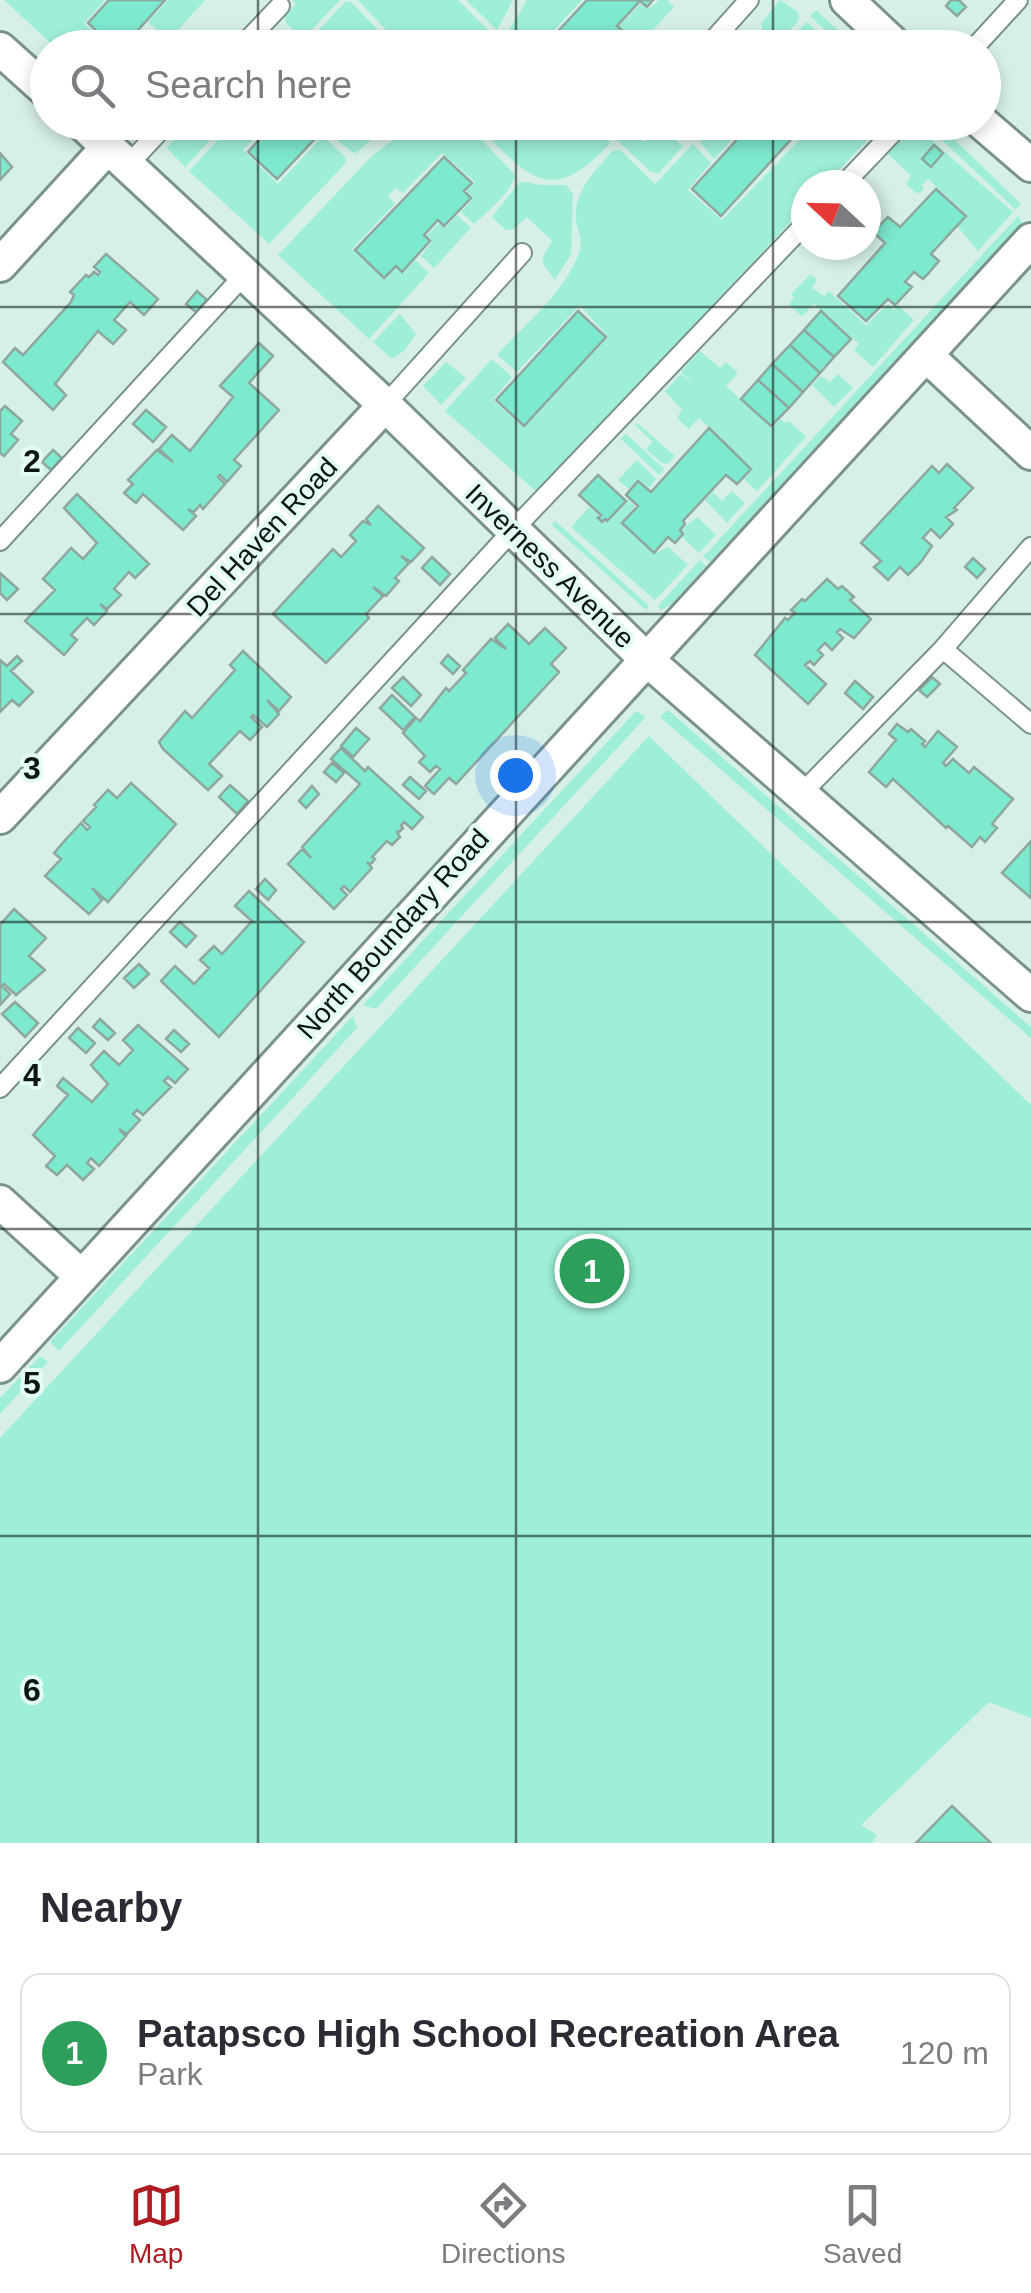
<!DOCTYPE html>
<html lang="en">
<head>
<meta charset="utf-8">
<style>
	body { margin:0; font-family:Arial,sans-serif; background:#f7f7f7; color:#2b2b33 }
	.compass { position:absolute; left:791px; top:170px; width:90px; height:90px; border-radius:50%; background:#fff; box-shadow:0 5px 15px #0003; rotate:292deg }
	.you { position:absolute; left:515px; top:775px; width:35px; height:35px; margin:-25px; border:8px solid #fff; border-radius:50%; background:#1a73e8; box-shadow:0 0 0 15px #1a73e833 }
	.badge { display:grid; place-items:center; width:65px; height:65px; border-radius:50%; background:#ae1b21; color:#fff; font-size:32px; font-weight:700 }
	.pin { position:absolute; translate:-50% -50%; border:5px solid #fff; box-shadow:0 2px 10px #0006 }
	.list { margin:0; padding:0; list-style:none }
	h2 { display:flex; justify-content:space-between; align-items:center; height:130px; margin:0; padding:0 40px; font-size:42px }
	h2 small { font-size:32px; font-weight:400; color:#7c7c81 }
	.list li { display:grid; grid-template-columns:65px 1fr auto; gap:30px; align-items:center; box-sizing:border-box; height:160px; margin:0 20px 20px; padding:0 20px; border:2px solid #e1e1e2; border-radius:20px }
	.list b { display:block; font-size:38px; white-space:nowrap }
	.list p { margin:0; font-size:32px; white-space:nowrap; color:#7c7c81 }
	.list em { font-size:32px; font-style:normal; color:#7c7c81 }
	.icon { flex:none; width:55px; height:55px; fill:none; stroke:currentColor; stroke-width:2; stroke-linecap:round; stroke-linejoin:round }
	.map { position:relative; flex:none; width:1031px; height:1843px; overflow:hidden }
	.search { position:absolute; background:#fff; box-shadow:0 5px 15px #0003; left:30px; right:30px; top:30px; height:110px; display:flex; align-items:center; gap:25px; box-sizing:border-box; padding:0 35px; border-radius:55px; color:#7c7c81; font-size:38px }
	.sheet { height:310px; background:#fff }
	nav { display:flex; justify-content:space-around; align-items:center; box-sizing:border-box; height:140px; border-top:2px solid #e1e1e2; background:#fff; font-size:28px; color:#7c7c81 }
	nav a { display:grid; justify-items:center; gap:5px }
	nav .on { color:#ae1b21 }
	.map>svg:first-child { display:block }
	.green { fill:#9eeed9 }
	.building { fill:#7de9ce; stroke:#8da69e; stroke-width:2.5 }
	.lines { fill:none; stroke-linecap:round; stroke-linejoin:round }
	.lane-casing { stroke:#7a928b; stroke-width:22 }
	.street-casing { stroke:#7a928b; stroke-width:38 }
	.lane { stroke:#fff; stroke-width:18 }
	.street { stroke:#fff; stroke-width:32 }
	.grid { fill:none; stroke:#0c1512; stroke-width:2.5; stroke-opacity:0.55 }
	.labels { text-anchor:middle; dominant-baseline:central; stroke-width:8; stroke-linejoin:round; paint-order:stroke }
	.street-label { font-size:28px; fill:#0c1512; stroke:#e3fdf5 }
	.grid-label { font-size:32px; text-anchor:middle; font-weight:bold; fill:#0c1512; stroke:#e3fdf5; stroke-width:8; stroke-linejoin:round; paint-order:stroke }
</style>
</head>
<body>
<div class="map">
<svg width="1031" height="1843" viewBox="0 0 1031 1843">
	<rect width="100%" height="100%" fill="#d6f0e8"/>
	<!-- green -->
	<path class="green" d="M 4,0 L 105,0 L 84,24 L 111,47 L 55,47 Z
		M 168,0 L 205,0 L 169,40 L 148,22 Z
		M 292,0 L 340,0 L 303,39 L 286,23 L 285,15 L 296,4 Z
		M 358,0 L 458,0 L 493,35 L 486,47 L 402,47 Z
		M 466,0 L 513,0 L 497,30 Z
		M 527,0 L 582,0 L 547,38 L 555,47 L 520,47 L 506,35 Z
		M 659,0 L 667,0 L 674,7 L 637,47 L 624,47 L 618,43 L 626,33 L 619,26 L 640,4 L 649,9 Z
		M 780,0 L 798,12 L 799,20 L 777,44 L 763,33 L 761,23 Z
		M 350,1 L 378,30 L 376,39 L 368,47 L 355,47 L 346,40 L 338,47 L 303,47 L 344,3 Z
		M 816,10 L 856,47 L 844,47 L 810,16 Z
		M 807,22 L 833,47 L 782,47 Z
		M 235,122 L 258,123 L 262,129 L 243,150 L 278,184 L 323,136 L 346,158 L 345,164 L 269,244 L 189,171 Z
		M 339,123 L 340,122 L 390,123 L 355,154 L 328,133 Z
		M 415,123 L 466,123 L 515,175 C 510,195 489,210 474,224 L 461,212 L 473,198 L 466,191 L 475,182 L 442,153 L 403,193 L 396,188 L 388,196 L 395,204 L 352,249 L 384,279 L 395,268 L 403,273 L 415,260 L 429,273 L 369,339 L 278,255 L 372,156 Z
		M 475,123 L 591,123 L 610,143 C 549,211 525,173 475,123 Z
		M 599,123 L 620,123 L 644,142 L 658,130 L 663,130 L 683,146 L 659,173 L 651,172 Z
		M 712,123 L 747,123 L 714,159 L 698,139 Z
		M 816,123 L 883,123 L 825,185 L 806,185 L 806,205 L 538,493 L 445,411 L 492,359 L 512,377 L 493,400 L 523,427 L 608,337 L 580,305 L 517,372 L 497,355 C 526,323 566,292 580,250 C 583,240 577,229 576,219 C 574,190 595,172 612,151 L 620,150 L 655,184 L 693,144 L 711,163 L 688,190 L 722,220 Z
		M 912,123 L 1013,212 L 978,251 L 958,227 L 967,215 L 928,179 L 922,185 L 924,189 L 917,194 L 906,184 L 911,176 L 886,152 Z
		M 924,123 L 937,123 L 1021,204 L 1016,210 Z
		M 187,124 L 195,125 L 211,139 L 185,167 L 167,148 Z
		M 527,182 L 540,185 L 566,185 L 573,194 L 571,254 L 555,280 C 539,258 539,264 552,241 L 527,217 L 512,230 L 506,230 L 492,217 L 519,183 Z
		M 457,215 L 471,228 L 434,268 L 421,256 L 432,242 L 426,236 L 439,223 L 446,227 Z
		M 1018,216 L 1022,223 L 1017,230 L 710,562 L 703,557 Z
		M 810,275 L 817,279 L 812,288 L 824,296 L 829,291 L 866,325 L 888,304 L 894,310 L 898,305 L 914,320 L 873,367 L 854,350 L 859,344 L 814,304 L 802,316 L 789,305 L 794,297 L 791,294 Z
		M 400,314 L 416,334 L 404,351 L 392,359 L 373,342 Z
		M 700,351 L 720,368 L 726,362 L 738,373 L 726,386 L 771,428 L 780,419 L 786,423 L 789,421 L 806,437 L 757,491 L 744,479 L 753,469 L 699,418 L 689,429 L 677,418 L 682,410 L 665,391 L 681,374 L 697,388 L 681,372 Z
		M 446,362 L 466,378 L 441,405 L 423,386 Z
		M 838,374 L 853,388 L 834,407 L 812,385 L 821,376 L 830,382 Z
		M 637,423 L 675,456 L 669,463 L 663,464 L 646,449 L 653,442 L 635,425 Z
		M 626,434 L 664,469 L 659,475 L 621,439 Z
		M 637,460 L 656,479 L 649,488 L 638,479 L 629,489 L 618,480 Z
		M 732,491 L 745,503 L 727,523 L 705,500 L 713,492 L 722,501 Z
		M 627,499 L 635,506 L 621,523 L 654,554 L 668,547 L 688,565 L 655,600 L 571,527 L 589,507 L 599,515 L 597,519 L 602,523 L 607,521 Z
		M 697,517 L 716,535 L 699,553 L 682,537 L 685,534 L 681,530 Z
		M 555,521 L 649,606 L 646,610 L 552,525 Z
		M 700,560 L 706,566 L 672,604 L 661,610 L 658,606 Z
		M 668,710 L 1031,1027 L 1031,1038 L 660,717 Z
		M 636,711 L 646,717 L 376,1009 L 363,1005 Z
		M 649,736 L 1031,1105 L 1031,1718 L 989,1702 L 861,1825 L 877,1835 L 872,1843 L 0,1843 L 0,1438 Z
		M 353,1016 L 357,1028 L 59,1351 L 50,1342 Z
		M 40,1356 L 48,1362 L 0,1414 L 0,1398 Z"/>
	<!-- building -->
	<path class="building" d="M 109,0 L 165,0 L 122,48 L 114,48 L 88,23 Z
		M 587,0 L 653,0 L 647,7 L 640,1 L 617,26 L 624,32 L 609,48 L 558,48 L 550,40 Z
		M 951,0 L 959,0 L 966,7 L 957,16 L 946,6 Z
		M 275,122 L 338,122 L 332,129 L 328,125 L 277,179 L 248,152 Z
		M 753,122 L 807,122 L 721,216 L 692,189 Z
		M 934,145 L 943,153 L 931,167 L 922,159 Z
		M 0,153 L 12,167 L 0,180 Z
		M 444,157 L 472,183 L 464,191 L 471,198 L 444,226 L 438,220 L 424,235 L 430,241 L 402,272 L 396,266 L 384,278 L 355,250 Z
		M 936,189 L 966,216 L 931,254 L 939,261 L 928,274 L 923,279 L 914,272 L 905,282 L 912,287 L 895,305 L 888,299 L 866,321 L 838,296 L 885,243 L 873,232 L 888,217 L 900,227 Z
		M 106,254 L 158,299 L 144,315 L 130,302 L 114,320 L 126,330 L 113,344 L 98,331 L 55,384 L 66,395 L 53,410 L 3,362 L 15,348 L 23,355 L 71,302 L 74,295 L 70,292 L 86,275 L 89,277 L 94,272 L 98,275 L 100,272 L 94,267 Z
		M 197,291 L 207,300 L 196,312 L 186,304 Z
		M 578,311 L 606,337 L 524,426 L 496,400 Z
		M 821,311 L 851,339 L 834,357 L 804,330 Z
		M 804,330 L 834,357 L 820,373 L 790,345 Z
		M 259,343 L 273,356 L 249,383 L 279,410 L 234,460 L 241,466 L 227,482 L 220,475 L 218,477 L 225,484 L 203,509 L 200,505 L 194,512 L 188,509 L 196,516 L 183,530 L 143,494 L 136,503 L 124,493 L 133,484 L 128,480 L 157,450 L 173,462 L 159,449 L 172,435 L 190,451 L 233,397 L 220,386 Z
		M 790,345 L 820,373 L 803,392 L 772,364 Z
		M 772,364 L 803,392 L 789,408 L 758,380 Z
		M 758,380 L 789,408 L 771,426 L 741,399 Z
		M 5,406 L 22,421 L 11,434 L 18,440 L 4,456 L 0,453 L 0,411 Z
		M 146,410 L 166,427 L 153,442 L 133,424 Z
		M 709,428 L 751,469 L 737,484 L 726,475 L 683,521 L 685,524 L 680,530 L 683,534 L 675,543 L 668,537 L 654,553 L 622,523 L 638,506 L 626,495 L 638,481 L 651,492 Z
		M 53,450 L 62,458 L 51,470 L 42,462 Z
		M 947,464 L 973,488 L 954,508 L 957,510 L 946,517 L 953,524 L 940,538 L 931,529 L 923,538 L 932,546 L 921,562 L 908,575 L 900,567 L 888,580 L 874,567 L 881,561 L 861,543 L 932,466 L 939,473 Z
		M 598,475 L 626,501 L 607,521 L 605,519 L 602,522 L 598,518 L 601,515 L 579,495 Z
		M 77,494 L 149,564 L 135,578 L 129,572 L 114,589 L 121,595 L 107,609 L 100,604 L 107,611 L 94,625 L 87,618 L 71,635 L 77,640 L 64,655 L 25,621 L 55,590 L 43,579 L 71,548 L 83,559 L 97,543 L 64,508 Z
		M 378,506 L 424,548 L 411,562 L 401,556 L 409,563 L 395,578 L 399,581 L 386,596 L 373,587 L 383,596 L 366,614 L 369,618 L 326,663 L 273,614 L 333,549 L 341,557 L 356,541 L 350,535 L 363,521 L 371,525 L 366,519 Z
		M 432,557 L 450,574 L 440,585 L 422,568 Z
		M 973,558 L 985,569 L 977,578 L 965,567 Z
		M 0,573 L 18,589 L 7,600 L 0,593 Z
		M 827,579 L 838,589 L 842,586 L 854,597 L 850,600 L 871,619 L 854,638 L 840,629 L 837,632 L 843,638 L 832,650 L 825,643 L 818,650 L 823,655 L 814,665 L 810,661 L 805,665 L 826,684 L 808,704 L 755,655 L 785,618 L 788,620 L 795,613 L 791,610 L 802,599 L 805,601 Z
		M 508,624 L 529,644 L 545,628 L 566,648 L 551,664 L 559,672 L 456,784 L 449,778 L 434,794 L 425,786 L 440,769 L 436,766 L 430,772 L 419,762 L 425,756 L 403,733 L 416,718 L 420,721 L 446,688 L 449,691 L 466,673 L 463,670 L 491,639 L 506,649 L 495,638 Z
		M 243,651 L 291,697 L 279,711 L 267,700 L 279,714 L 267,727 L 253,715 L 251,717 L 262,727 L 250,740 L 240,731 L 209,764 L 222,776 L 208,790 L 163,749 L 159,742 L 185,711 L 192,718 L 235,670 L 230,665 Z
		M 448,655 L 460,666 L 453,674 L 441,663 Z
		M 17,656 L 22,661 L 11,671 L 33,692 L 19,706 L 12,700 L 0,712 L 0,660 L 7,666 Z
		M 403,677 L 421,695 L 411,706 L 392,688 Z
		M 932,677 L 940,684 L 927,697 L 919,690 Z
		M 855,681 L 873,697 L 863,709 L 845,693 Z
		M 392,695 L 415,717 L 403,730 L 380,708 Z
		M 897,724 L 908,732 L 911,729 L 925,741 L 922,744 L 925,747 L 938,731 L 957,747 L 943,763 L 946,766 L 953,759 L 969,773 L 974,767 L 1013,799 L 992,824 L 997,828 L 985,842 L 980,837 L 972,847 L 948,826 L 946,828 L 893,779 L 886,787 L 869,772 L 896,740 L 889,734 Z
		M 356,728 L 369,739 L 353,757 L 341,746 Z
		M 341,748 L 365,771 L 368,767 L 423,817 L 412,829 L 404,822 L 401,826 L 403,828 L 398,833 L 396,831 L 400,837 L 392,845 L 387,841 L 372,857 L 375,859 L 370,865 L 367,862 L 372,868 L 350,892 L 344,886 L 341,889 L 347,895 L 334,909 L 288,864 L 302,849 L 311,858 L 302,847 L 360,784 L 331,759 Z
		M 332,763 L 344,773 L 336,782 L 324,772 Z
		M 410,777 L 426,791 L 419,799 L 403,785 Z
		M 131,783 L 176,824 L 108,902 L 92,888 L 102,900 L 89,914 L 45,876 L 61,859 L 54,853 L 67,838 L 81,823 L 87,830 L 90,827 L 83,821 L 96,807 L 94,805 L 108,790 L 117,798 Z
		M 230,785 L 248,801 L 237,814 L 219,797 Z
		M 312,786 L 319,794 L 306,808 L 299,801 Z
		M 1031,841 L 1031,898 L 1002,873 Z
		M 265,879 L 276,890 L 268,900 L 256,889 Z
		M 249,891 L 304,942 L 219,1037 L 161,981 L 175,966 L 194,984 L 209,968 L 200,960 L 214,946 L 222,954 L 252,921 L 235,906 Z
		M 14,909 L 46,938 L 29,956 L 45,970 L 16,995 L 4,984 L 2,986 L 10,994 L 0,1005 L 0,925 Z
		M 180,922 L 196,936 L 186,947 L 170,932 Z
		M 139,964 L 149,974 L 134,988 L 124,978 Z
		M 15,1002 L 38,1023 L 25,1037 L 2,1014 Z
		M 100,1019 L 115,1033 L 108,1040 L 93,1027 Z
		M 138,1025 L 188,1069 L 175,1083 L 168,1077 L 164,1081 L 171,1087 L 143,1115 L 137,1110 L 133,1114 L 140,1120 L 127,1134 L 119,1129 L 126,1136 L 99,1166 L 91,1158 L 87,1163 L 94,1169 L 83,1180 L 67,1165 L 57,1175 L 46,1166 L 55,1156 L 33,1135 L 68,1095 L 57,1086 L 63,1078 L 92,1102 L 108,1084 L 91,1065 L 104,1051 L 119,1065 L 133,1050 L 123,1040 Z
		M 78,1028 L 95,1043 L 86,1053 L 69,1038 Z
		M 174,1030 L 189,1044 L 181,1052 L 166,1039 Z
		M 952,1806 L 991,1843 L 916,1843 Z"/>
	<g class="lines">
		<!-- lane casing -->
		<g class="lane-casing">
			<path id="lane" d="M 240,48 L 280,6
				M 706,48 L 749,0
				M 974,48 L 1018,0
				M 128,165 L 168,122
				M 843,185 L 903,122
				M 385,405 L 522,253
				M 0,541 L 245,274
				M 943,649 L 1031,724
				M 801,794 L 943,649 L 1031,547
				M 0,1088 L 513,530 L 806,223"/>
		</g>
		<!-- street casing -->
		<g class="street-casing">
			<path id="street" d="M 847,0 L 898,48
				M 0,49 L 48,92
				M 81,122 L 385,405 L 645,658 L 1031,995
				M 981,122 L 1031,165
				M 0,265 L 108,147
				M 926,355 L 1031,453
				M 0,817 L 385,405
				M 0,1202 L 81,1276
				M 0,1366 L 1031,240"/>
		</g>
		<!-- lane -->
		<use href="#lane" class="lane"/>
		<!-- street -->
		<use href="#street" class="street"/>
	</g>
	<!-- grid -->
	<path class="grid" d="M 258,0 L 258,48M 516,0 L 516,48M 773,0 L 773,48M 258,122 L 258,1843M 516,122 L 516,1843M 773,122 L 773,1843M 0,307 L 1031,307M 0,614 L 1031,614M 0,922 L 1031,922M 0,1229 L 1031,1229M 0,1536 L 1031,1536"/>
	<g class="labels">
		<!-- street labels -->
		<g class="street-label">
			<text transform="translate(262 537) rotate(-47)">Del Haven Road</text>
			<text transform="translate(550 566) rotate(44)">Inverness Avenue</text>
			<text transform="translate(393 934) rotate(-48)">North Boundary Road</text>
		</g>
	</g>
	<g class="grid-label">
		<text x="32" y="472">2</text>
		<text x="32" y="779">3</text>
		<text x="32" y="1086">4</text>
		<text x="32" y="1394">5</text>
		<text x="32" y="1701">6</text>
	</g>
</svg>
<svg class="compass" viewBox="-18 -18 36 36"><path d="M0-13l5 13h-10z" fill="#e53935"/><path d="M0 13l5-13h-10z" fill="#7c7c81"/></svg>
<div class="you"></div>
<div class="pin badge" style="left:592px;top:1271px;background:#2e9e5b">1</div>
<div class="search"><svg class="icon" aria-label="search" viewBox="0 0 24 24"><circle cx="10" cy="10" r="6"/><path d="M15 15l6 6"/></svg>Search here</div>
</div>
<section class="sheet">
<h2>Nearby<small></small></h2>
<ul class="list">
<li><span class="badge" style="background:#2e9e5b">1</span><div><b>Patapsco High School Recreation Area</b><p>Park</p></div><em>120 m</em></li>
</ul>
</section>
<nav>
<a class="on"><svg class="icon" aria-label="map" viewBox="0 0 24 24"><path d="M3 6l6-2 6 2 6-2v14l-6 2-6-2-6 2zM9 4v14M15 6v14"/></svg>Map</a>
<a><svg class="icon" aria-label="directions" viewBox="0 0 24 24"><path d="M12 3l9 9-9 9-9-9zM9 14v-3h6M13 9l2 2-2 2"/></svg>Directions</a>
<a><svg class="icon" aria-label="saved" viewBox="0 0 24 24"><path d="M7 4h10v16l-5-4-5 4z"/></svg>Saved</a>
</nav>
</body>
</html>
